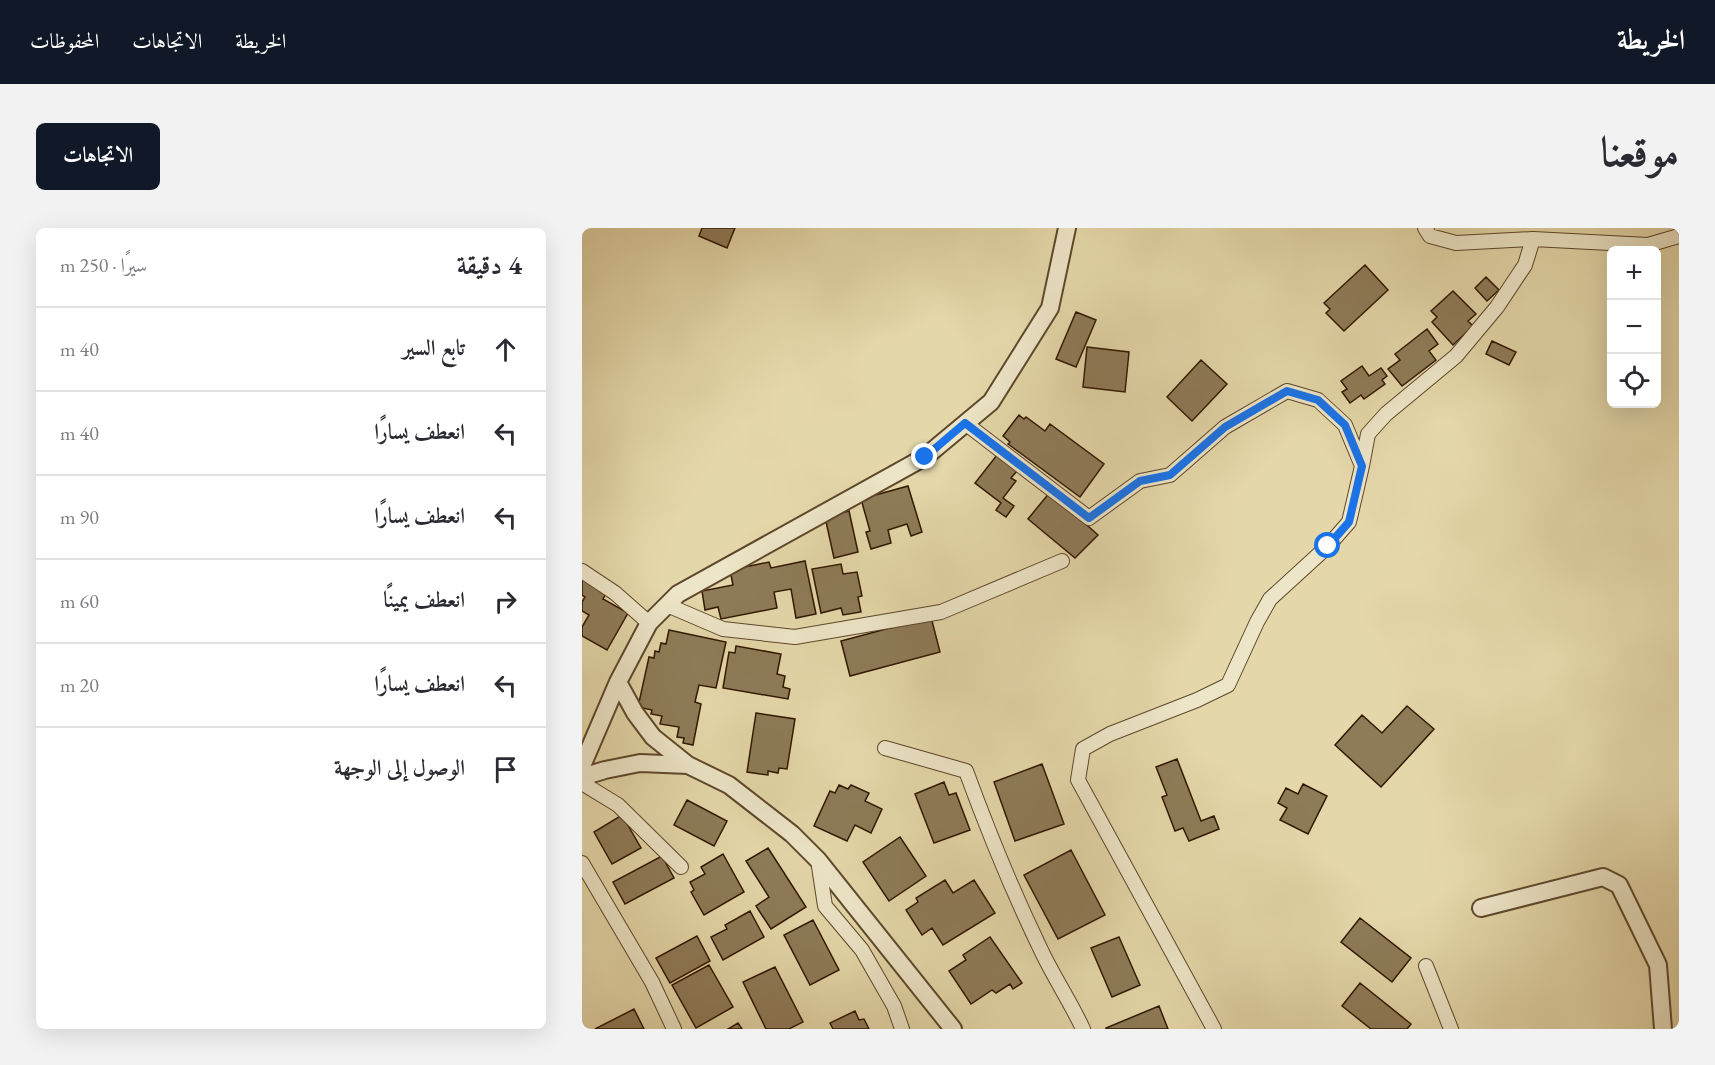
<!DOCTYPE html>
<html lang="ar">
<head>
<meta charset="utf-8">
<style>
	body { margin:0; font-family:"EB Garamond",Amiri,serif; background:#f2f2f3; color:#2b2b33; direction:rtl }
	.controls { position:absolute; right:18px; top:18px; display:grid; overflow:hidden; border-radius:9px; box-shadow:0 6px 24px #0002 }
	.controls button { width:54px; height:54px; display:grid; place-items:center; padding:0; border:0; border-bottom:2px solid #e1e1e2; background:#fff; color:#2b2b33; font:30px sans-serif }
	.stop { position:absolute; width:18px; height:18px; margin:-14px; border:4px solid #1a73e8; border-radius:50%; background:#fff }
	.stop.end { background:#1a73e8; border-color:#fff; box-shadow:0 2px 6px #0008 }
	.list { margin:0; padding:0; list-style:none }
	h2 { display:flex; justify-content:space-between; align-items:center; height:78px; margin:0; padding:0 24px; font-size:26px }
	h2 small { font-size:20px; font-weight:400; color:#7c7c81 }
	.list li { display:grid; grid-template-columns:39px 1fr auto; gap:18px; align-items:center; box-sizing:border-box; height:84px; padding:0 24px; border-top:2px solid #e1e1e2 }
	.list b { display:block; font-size:22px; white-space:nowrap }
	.list em { font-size:20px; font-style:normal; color:#7c7c81 }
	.icon { flex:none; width:33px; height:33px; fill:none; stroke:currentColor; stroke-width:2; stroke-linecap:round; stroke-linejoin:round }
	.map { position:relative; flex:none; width:1097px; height:801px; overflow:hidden; direction:ltr; border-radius:9px }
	header { display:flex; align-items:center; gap:36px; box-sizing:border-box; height:84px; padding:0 30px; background:#111827; color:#fff }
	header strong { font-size:28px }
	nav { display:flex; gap:33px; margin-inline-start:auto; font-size:21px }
	.intro { display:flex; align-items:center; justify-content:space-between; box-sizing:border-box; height:144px; padding:0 36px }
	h1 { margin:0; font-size:42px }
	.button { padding:15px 27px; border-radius:9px; background:#111827; color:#fff; font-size:21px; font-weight:700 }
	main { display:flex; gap:36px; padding:0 36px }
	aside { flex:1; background:#fff; border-radius:9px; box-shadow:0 6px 24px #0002 }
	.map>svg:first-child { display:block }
	.building { fill:#8e7b58; stroke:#311701; stroke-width:1.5 }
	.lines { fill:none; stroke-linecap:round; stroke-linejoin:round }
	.minor-casing { stroke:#5e472b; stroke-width:16 }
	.tertiary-casing { stroke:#5e472b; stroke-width:20 }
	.minor { stroke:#ede5c7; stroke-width:14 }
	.tertiary { stroke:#ede5c7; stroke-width:16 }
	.route { stroke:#1a73e8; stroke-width:8 }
</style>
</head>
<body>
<header>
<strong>الخريطة</strong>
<nav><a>الخريطة</a><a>الاتجاهات</a><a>المحفوظات</a></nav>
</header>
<div class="intro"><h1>موقعنا</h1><a class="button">الاتجاهات</a></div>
<main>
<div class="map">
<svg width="1097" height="801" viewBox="0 0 1097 801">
	<rect width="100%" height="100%" fill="#e4d7a9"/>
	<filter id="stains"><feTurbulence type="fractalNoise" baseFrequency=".00333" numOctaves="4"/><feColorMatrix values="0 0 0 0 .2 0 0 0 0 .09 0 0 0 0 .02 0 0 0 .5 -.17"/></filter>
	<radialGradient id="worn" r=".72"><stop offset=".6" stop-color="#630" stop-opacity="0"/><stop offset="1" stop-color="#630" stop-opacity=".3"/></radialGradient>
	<!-- building -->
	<path class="building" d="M 120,0 L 153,0 L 145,20 L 117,8 Z
		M 783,37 L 806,62 L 762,103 L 744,85 L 748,81 L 742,75 Z
		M 904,49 L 917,62 L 905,73 L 893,60 Z
		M 871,63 L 894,86 L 886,93 L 891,98 L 871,117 L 850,94 L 855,89 L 849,83 Z
		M 494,84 L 514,92 L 494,139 L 474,131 Z
		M 845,101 L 856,116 L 847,123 L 854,132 L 820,158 L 806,141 L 818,132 L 813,126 Z
		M 910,113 L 934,124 L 927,137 L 904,126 Z
		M 505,119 L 547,124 L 543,164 L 501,159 Z
		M 619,132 L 645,156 L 610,193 L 585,169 Z
		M 780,138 L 787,148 L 799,140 L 805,148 L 800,152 L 803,156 L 782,171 L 779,167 L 768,175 L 760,164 L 765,161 L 759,153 Z
		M 437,187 L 442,191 L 444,189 L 463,203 L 468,196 L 522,236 L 498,269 L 426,216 L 428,214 L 421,208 Z
		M 415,227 L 435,243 L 429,250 L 434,253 L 421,270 L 432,278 L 424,289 L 414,282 L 419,275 L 393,255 Z
		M 326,258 L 340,304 L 329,308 L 325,296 L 306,302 L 309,315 L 289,321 L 284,304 L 288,303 L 279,271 Z
		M 468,264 L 516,307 L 493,330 L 446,291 Z
		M 267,283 L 276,324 L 252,330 L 243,289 Z
		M 223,333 L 234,386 L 214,390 L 209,361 L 192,364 L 195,380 L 139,391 L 136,379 L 123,382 L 120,363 L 151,357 L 148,342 L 187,334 L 189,340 Z
		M 259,336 L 261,346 L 275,344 L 280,368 L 276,369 L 279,384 L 261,387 L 259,380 L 239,385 L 230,341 Z
		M 0,351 L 25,364 L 21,371 L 46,385 L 25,422 L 0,408 L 0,399 L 7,387 L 0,383 L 0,374 L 3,369 L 0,367 Z
		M 349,389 L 358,424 L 268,448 L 259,413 Z
		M 87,402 L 144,414 L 134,460 L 117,457 L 113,474 L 119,476 L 111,517 L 101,515 L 102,510 L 95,509 L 97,499 L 78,496 L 80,488 L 69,486 L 70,482 L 56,479 L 67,429 L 72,430 L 73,423 L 77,424 L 79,415 L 84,416 Z
		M 154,418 L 199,426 L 195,446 L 203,448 L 201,459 L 208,461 L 206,471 L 141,460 L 147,424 L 153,425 Z
		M 825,478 L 852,501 L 799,559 L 753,517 L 780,487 L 800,505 Z
		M 174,485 L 213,491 L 205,541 L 197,540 L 196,545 L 186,543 L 186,547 L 165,544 Z
		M 595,531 L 619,593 L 632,588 L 637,601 L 607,613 L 601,600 L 593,603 L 580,569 L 585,567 L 574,539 Z
		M 460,536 L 482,596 L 433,613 L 412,554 Z
		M 362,554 L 367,567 L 374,565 L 388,602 L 352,615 L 333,566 Z
		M 721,556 L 745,568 L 726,606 L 698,592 L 705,580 L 696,575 L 704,560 L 716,566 Z
		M 257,557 L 266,561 L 269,557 L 287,565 L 283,573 L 300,581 L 289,605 L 273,597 L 265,613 L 232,598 L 248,563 L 253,565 Z
		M 105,572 L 145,593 L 132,618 L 92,597 Z
		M 40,587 L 59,620 L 30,636 L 12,604 Z
		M 318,609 L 344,648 L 307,673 L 281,634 Z
		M 186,620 L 224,679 L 189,701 L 174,678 L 187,669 L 164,633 Z
		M 489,622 L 523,687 L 476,711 L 442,647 Z
		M 141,626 L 162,664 L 122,687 L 109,664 L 112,662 L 108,654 L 123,646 L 119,639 Z
		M 80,628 L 92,650 L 43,676 L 31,654 Z
		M 363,652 L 371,665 L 392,652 L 413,685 L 361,717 L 350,700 L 340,707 L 324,682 L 336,674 L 334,670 Z
		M 168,683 L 182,709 L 141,732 L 129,709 L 145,701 L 143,697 Z
		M 778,690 L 829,730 L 810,754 L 759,714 Z
		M 231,692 L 257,742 L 228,757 L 202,707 Z
		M 115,708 L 128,733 L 88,755 L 74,730 Z
		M 408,709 L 440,755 L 431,761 L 428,756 L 414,765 L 410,762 L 389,776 L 367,743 L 384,732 L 381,727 Z
		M 537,709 L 558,757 L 530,769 L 509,720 Z
		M 127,737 L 151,779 L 114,800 L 90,757 Z
		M 193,739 L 221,794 L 207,801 L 184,801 L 161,754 Z
		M 778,755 L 829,796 L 825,801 L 789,801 L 760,778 Z
		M 577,778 L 586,801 L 524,801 L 524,800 Z
		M 52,781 L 62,801 L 13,801 Z
		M 273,783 L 277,792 L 282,791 L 287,801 L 251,801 L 248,795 Z
		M 156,795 L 160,801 L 146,801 Z"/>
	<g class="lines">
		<!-- minor casing -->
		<g class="minor-casing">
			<path id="minor" d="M 843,0 L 848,8 L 874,15 L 951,11 L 1066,17 L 1097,8
				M 383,195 L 507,290 L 558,253 L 588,247 L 643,199 L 705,163 L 736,172 L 763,197 L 780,238 L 767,294 L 746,318 L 688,371 L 675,394 L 646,457 L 615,472 L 528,506 L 501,521 L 496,552 L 632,801
				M 780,238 L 786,206 L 804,186 L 874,128 L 915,79 L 943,37 L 951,11
				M 0,343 L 33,365 L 67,395
				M 85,377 L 141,401 L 213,409 L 359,384 L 480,333
				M 303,520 L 384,543 C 406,603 430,662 458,720 C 471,748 488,773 501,801
				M 0,555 L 36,577 L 99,639
				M 236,632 L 243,678 L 280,722 L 312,778 L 320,801
				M 0,635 L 70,754 L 92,801
				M 844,738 L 869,801"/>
		</g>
		<!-- tertiary casing -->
		<g class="tertiary-casing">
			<path id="tertiary" d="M 36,454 L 53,485 L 71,509 L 106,537
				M 0,538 L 36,454 L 67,395 L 96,366 L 343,229 L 409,174 L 468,80 L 485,0
				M 0,549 L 23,542 L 58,535 L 106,537 L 147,557 L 210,606 L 236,632 L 371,801
				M 899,680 L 1021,649 L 1037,657 L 1076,737 L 1081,801"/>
		</g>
		<!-- minor -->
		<use href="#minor" class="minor"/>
		<!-- tertiary -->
		<use href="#tertiary" class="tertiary"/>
	</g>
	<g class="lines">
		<!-- route -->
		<path class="route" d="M 343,229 L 383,195 L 507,290 L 558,253 L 588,247 L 643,199 L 705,163 L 736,172 L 763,197 L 780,238 L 767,294 L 746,318"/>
	</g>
	<rect width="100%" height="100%" filter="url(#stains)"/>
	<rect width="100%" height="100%" fill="url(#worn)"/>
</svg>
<div class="controls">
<button>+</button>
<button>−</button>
<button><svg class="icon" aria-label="locate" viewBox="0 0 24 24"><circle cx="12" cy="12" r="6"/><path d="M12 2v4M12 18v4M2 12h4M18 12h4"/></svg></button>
</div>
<div class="stop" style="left:746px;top:318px"></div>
<div class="stop end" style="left:343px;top:229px"></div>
</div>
<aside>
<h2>4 دقيقة<small>سيرًا · 250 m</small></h2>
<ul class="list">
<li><svg class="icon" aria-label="ahead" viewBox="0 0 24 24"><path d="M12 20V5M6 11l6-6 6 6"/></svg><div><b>تابع السير</b></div><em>40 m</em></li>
<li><svg class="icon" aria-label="left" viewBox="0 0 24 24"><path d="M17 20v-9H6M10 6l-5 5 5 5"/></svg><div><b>انعطف يسارًا</b></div><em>40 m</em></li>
<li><svg class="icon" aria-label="left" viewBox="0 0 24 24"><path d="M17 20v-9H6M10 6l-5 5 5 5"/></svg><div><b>انعطف يسارًا</b></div><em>90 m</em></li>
<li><svg class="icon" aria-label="right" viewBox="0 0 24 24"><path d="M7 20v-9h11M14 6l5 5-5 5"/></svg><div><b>انعطف يمينًا</b></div><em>60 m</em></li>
<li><svg class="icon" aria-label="left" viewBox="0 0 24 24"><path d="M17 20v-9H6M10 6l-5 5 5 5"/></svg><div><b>انعطف يسارًا</b></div><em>20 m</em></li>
<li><svg class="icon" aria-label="arrive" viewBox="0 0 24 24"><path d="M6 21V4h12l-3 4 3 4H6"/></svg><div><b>الوصول إلى الوجهة</b></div></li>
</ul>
</aside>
</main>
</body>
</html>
